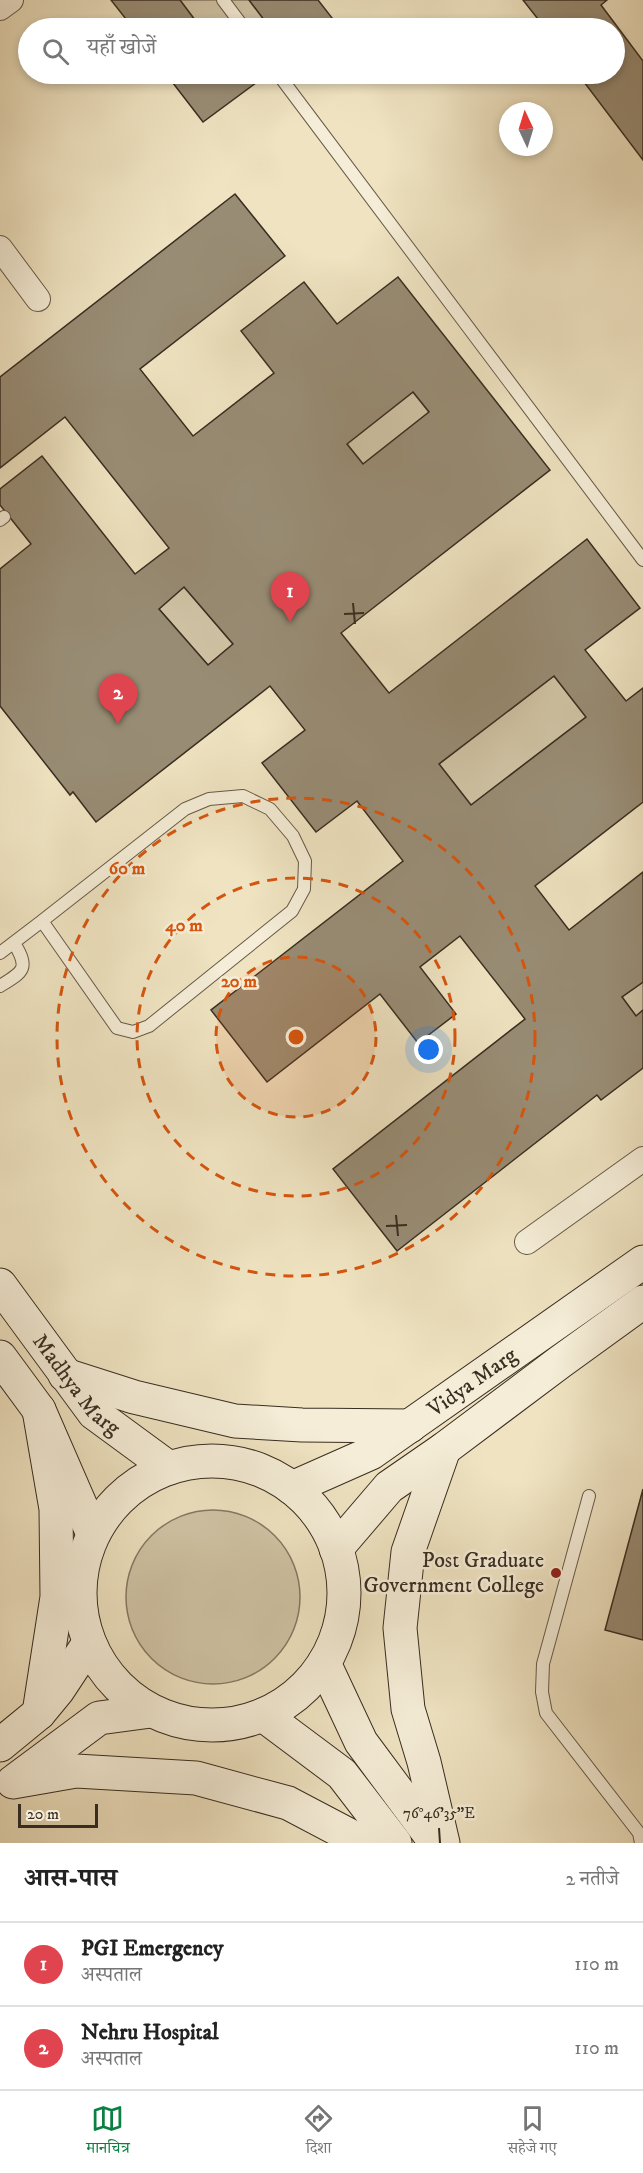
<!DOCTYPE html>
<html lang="hi">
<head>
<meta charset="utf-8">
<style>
	body { margin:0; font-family:"IM FELL DW Pica","Noto Serif Devanagari",serif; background:#f6f6f6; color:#222 }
	.compass { position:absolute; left:499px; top:102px; width:54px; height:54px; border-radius:50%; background:#fff; box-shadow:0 3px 9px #0003; rotate:356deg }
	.scale { position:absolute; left:18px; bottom:15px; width:80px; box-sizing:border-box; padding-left:6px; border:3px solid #392d21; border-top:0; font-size:16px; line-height:21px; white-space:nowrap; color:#392d21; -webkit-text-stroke:4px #f5edd7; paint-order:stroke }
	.you { position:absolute; left:429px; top:1050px; width:21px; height:21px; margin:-15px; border:4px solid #fff; border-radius:50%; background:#1a73e8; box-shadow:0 0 0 9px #1a73e833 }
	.badge { display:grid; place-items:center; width:39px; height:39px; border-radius:50%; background:#0b8043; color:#fff; font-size:20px; font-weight:700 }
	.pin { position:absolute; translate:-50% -50px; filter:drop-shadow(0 2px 3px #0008) }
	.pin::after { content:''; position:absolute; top:32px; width:21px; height:18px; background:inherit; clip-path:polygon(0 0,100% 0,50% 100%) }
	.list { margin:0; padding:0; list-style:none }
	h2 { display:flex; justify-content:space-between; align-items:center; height:78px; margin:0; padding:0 24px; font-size:26px }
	h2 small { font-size:20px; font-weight:400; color:#767676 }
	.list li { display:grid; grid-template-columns:39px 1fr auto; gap:18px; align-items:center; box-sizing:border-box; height:84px; padding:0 24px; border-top:2px solid #e0e0e0 }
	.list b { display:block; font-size:22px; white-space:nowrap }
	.list p { margin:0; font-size:20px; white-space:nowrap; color:#767676 }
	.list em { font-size:20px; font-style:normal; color:#767676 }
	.icon { flex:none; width:33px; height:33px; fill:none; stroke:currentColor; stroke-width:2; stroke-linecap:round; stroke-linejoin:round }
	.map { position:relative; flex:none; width:643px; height:1843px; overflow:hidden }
	.search { position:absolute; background:#fff; box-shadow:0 3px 9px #0003; left:18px; right:18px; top:18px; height:66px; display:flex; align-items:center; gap:15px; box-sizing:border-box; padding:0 21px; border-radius:33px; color:#767676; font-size:22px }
	.sheet { height:246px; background:#fff }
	nav { display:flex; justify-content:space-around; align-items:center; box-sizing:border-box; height:84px; border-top:2px solid #e0e0e0; background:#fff; font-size:16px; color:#767676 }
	nav a { display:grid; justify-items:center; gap:3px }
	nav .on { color:#0b8043 }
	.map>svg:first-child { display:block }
	.green { fill:#d0c4a6; stroke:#847864; stroke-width:1.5 }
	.building { fill:#988c74; stroke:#392d21; stroke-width:1.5; fill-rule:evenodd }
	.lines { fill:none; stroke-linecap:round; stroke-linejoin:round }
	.lane-casing { stroke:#665a49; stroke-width:14 }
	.street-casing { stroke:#665a49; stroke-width:26 }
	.secondary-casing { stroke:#392d21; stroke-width:35 }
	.lane { stroke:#f5edd7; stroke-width:12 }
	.street { stroke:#f5edd7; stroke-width:24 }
	.secondary { stroke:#f5edd7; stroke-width:33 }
	.ticks { fill:none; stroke:#392d21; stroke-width:2 }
	.ring { fill:none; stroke:#d6550e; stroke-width:3; stroke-dasharray:10 8 }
	.poi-dot { fill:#8f2418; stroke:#f5edd7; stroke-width:2 }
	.labels { text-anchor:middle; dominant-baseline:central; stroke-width:5; stroke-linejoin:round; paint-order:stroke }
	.street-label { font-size:22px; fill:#392d21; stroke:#f5edd7 }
	.poi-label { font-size:22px; fill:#392d21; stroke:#f5edd7; text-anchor:end }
	.ticks-label { font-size:15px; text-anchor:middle; fill:#392d21; stroke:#f5edd7; stroke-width:5; stroke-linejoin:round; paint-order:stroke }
	.centre { fill:#d6550e; stroke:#f5edd7; stroke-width:3 }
	.ring-label { font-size:18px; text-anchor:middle; font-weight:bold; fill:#d6550e; stroke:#f5edd7; stroke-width:5; stroke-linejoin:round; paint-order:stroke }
</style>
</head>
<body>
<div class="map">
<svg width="643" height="1843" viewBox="0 0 643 1843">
	<rect width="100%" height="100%" fill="#efe3c1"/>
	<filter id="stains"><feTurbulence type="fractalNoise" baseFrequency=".00333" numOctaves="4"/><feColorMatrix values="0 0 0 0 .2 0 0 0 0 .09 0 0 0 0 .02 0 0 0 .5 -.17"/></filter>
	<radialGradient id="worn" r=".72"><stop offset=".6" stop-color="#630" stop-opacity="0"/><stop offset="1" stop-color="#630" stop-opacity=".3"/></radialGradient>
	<!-- green -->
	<path class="green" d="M 180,0 L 249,0 L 268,25 L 264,28 L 201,28 Z
		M 413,392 L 429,412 L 363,464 L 347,444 Z
		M 184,587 L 233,644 L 208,665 L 159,609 Z
		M 554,676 L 586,717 L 471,805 L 439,764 Z
		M 643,982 L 643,1010 L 636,1016 L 622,997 Z
		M126 1597a87 87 0 1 1 174 0a87 87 0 1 1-174 0Z"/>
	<!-- building -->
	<path class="building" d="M 111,0 L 180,0 L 201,28 L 133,28 Z
		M 249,0 L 318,0 L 336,23 L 329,28 L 264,28 L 268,25 Z
		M 523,0 L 607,0 L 601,5 L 643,61 L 643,160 L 578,74 L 614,74 L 614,28 L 545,28 Z
		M 166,74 L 268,74 L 203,122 Z
		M 235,194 L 285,256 L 140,369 L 193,436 L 274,373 L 241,331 L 304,282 L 337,324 L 398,277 L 550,470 L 341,633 L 389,693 L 587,539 L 640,608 L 585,650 L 626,701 L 643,688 L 643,802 L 535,886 L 569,930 L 643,872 L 643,982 L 622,997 L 636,1016 L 643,1010 L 643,1068 L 601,1100 L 597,1095 L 397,1251 L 333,1169 L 525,1019 L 460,936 L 420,967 L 456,1014 L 418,1043 L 380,994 L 267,1082 L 211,1010 L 403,861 L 357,801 L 316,832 L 262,763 L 305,730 L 270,686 L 96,822 L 73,792 L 70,795 L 0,706 L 0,569 L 31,544 L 0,505 L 0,489 L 42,456 L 135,574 L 169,548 L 65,417 L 0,468 L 0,377 ZM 413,392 L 429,412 L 363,464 L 347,444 ZM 184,587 L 233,644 L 208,665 L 159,609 ZM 554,676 L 586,717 L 471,805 L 439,764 Z
		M 643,1489 L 643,1640 L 605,1630 Z"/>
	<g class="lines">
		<!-- lane casing -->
		<g class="lane-casing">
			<path id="lane" d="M 223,0 L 244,28
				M 278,74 L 643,560
				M 0,520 L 4,517
				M 0,953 L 42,921 L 117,1028 L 133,1032 L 149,1026 L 292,911 L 304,889 L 305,861 L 293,836 L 270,809 L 243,796 L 209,799 L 185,809 L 42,921
				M 0,986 C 23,972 30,969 14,943
				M 589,1496 L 543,1664 L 542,1692 L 546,1713 L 639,1833 L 641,1843"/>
		</g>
		<!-- street casing -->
		<g class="street-casing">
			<path id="street" d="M 0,8 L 11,0
				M 0,248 L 38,299
				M 527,1242 L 643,1159"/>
		</g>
		<!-- secondary casing -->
		<g class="secondary-casing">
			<g id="secondary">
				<path id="s1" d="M 0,1285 L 94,1413 L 169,1468"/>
				<path d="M 0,1357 L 39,1410 L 93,1534"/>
				<path d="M 65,1375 L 134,1397 L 235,1421 L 302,1425 L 410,1426"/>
				<circle cx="212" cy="1593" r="132"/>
				<path id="s2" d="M 292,1488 L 371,1453 L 643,1262"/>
				<path d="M 336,1549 L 389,1487 L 444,1449 L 560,1362 L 643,1302"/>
				<path d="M 324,1663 L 361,1742 L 436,1843"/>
				<path d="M 39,1713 L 57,1597 L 56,1509 L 39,1410"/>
				<path d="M 263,1715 L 342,1774 L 395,1843"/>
				<path d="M 0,1745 L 39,1713 L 58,1690 L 89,1643"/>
				<path d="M 17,1779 L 99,1718 L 151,1711"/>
				<path d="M 13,1782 L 76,1771 L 196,1778 L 288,1803 L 364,1843"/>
				<path d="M 443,1843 L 424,1762 L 408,1709 L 400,1628 L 408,1552 L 444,1449"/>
			</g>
		</g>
		<!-- lane -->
		<use href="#lane" class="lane"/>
		<!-- street -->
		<use href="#street" class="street"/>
		<!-- secondary -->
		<use href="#secondary" class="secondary"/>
	</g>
	<!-- ticks -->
	<path class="ticks" d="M 353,603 L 355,624M 344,614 L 364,613M 396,1215 L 398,1236M 386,1226 L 407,1225M 439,1828 L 440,1843"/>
	<!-- distance rings -->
	<circle cx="296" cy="1037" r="80" fill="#d6550e" fill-opacity=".12"/>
	<g class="ring">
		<circle cx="296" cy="1037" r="80"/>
		<circle cx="296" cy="1037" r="159"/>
		<circle cx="296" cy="1037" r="239"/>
	</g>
	<!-- markers -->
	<circle class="poi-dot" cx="556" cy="1573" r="6"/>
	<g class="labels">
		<!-- street labels -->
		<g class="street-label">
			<text stroke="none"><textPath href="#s1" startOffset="126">Madhya Marg</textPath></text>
			<text stroke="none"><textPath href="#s2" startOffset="210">Vidya Marg</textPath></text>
		</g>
		<!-- poi labels -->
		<g class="poi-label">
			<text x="544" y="1560">Post Graduate<tspan x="544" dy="25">Government College</tspan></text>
		</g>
	</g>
	<g class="ticks-label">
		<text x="439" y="1818">76°46'35"E</text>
	</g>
	<circle cx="296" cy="1037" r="9" class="centre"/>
	<g class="ring-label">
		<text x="127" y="874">60 m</text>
		<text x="184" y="931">40 m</text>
		<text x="239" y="987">20 m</text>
	</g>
	<rect width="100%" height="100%" filter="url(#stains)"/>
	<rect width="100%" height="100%" fill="url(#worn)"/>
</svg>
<svg class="compass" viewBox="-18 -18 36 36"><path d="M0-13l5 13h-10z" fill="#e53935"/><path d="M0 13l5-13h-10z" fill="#767676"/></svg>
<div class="scale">20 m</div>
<div class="you"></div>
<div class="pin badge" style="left:290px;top:622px;background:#e0444e">1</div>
<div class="pin badge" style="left:118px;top:724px;background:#e0444e">2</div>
<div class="search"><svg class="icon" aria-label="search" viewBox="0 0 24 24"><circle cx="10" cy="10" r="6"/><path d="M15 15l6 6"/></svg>यहाँ खोजें</div>
</div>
<section class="sheet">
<h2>आस-पास<small>2 नतीजे</small></h2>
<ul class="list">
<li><span class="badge" style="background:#e0444e">1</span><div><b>PGI Emergency</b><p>अस्पताल</p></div><em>110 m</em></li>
<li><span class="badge" style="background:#e0444e">2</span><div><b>Nehru Hospital</b><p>अस्पताल</p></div><em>110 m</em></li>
</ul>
</section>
<nav>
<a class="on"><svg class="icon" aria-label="map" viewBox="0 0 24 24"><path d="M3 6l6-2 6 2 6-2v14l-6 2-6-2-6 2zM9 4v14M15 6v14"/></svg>मानचित्र</a>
<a><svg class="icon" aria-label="directions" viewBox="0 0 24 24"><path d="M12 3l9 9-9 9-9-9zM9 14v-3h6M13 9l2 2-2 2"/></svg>दिशा</a>
<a><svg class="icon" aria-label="saved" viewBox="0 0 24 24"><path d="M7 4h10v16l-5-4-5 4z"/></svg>सहेजे गए</a>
</nav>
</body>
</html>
